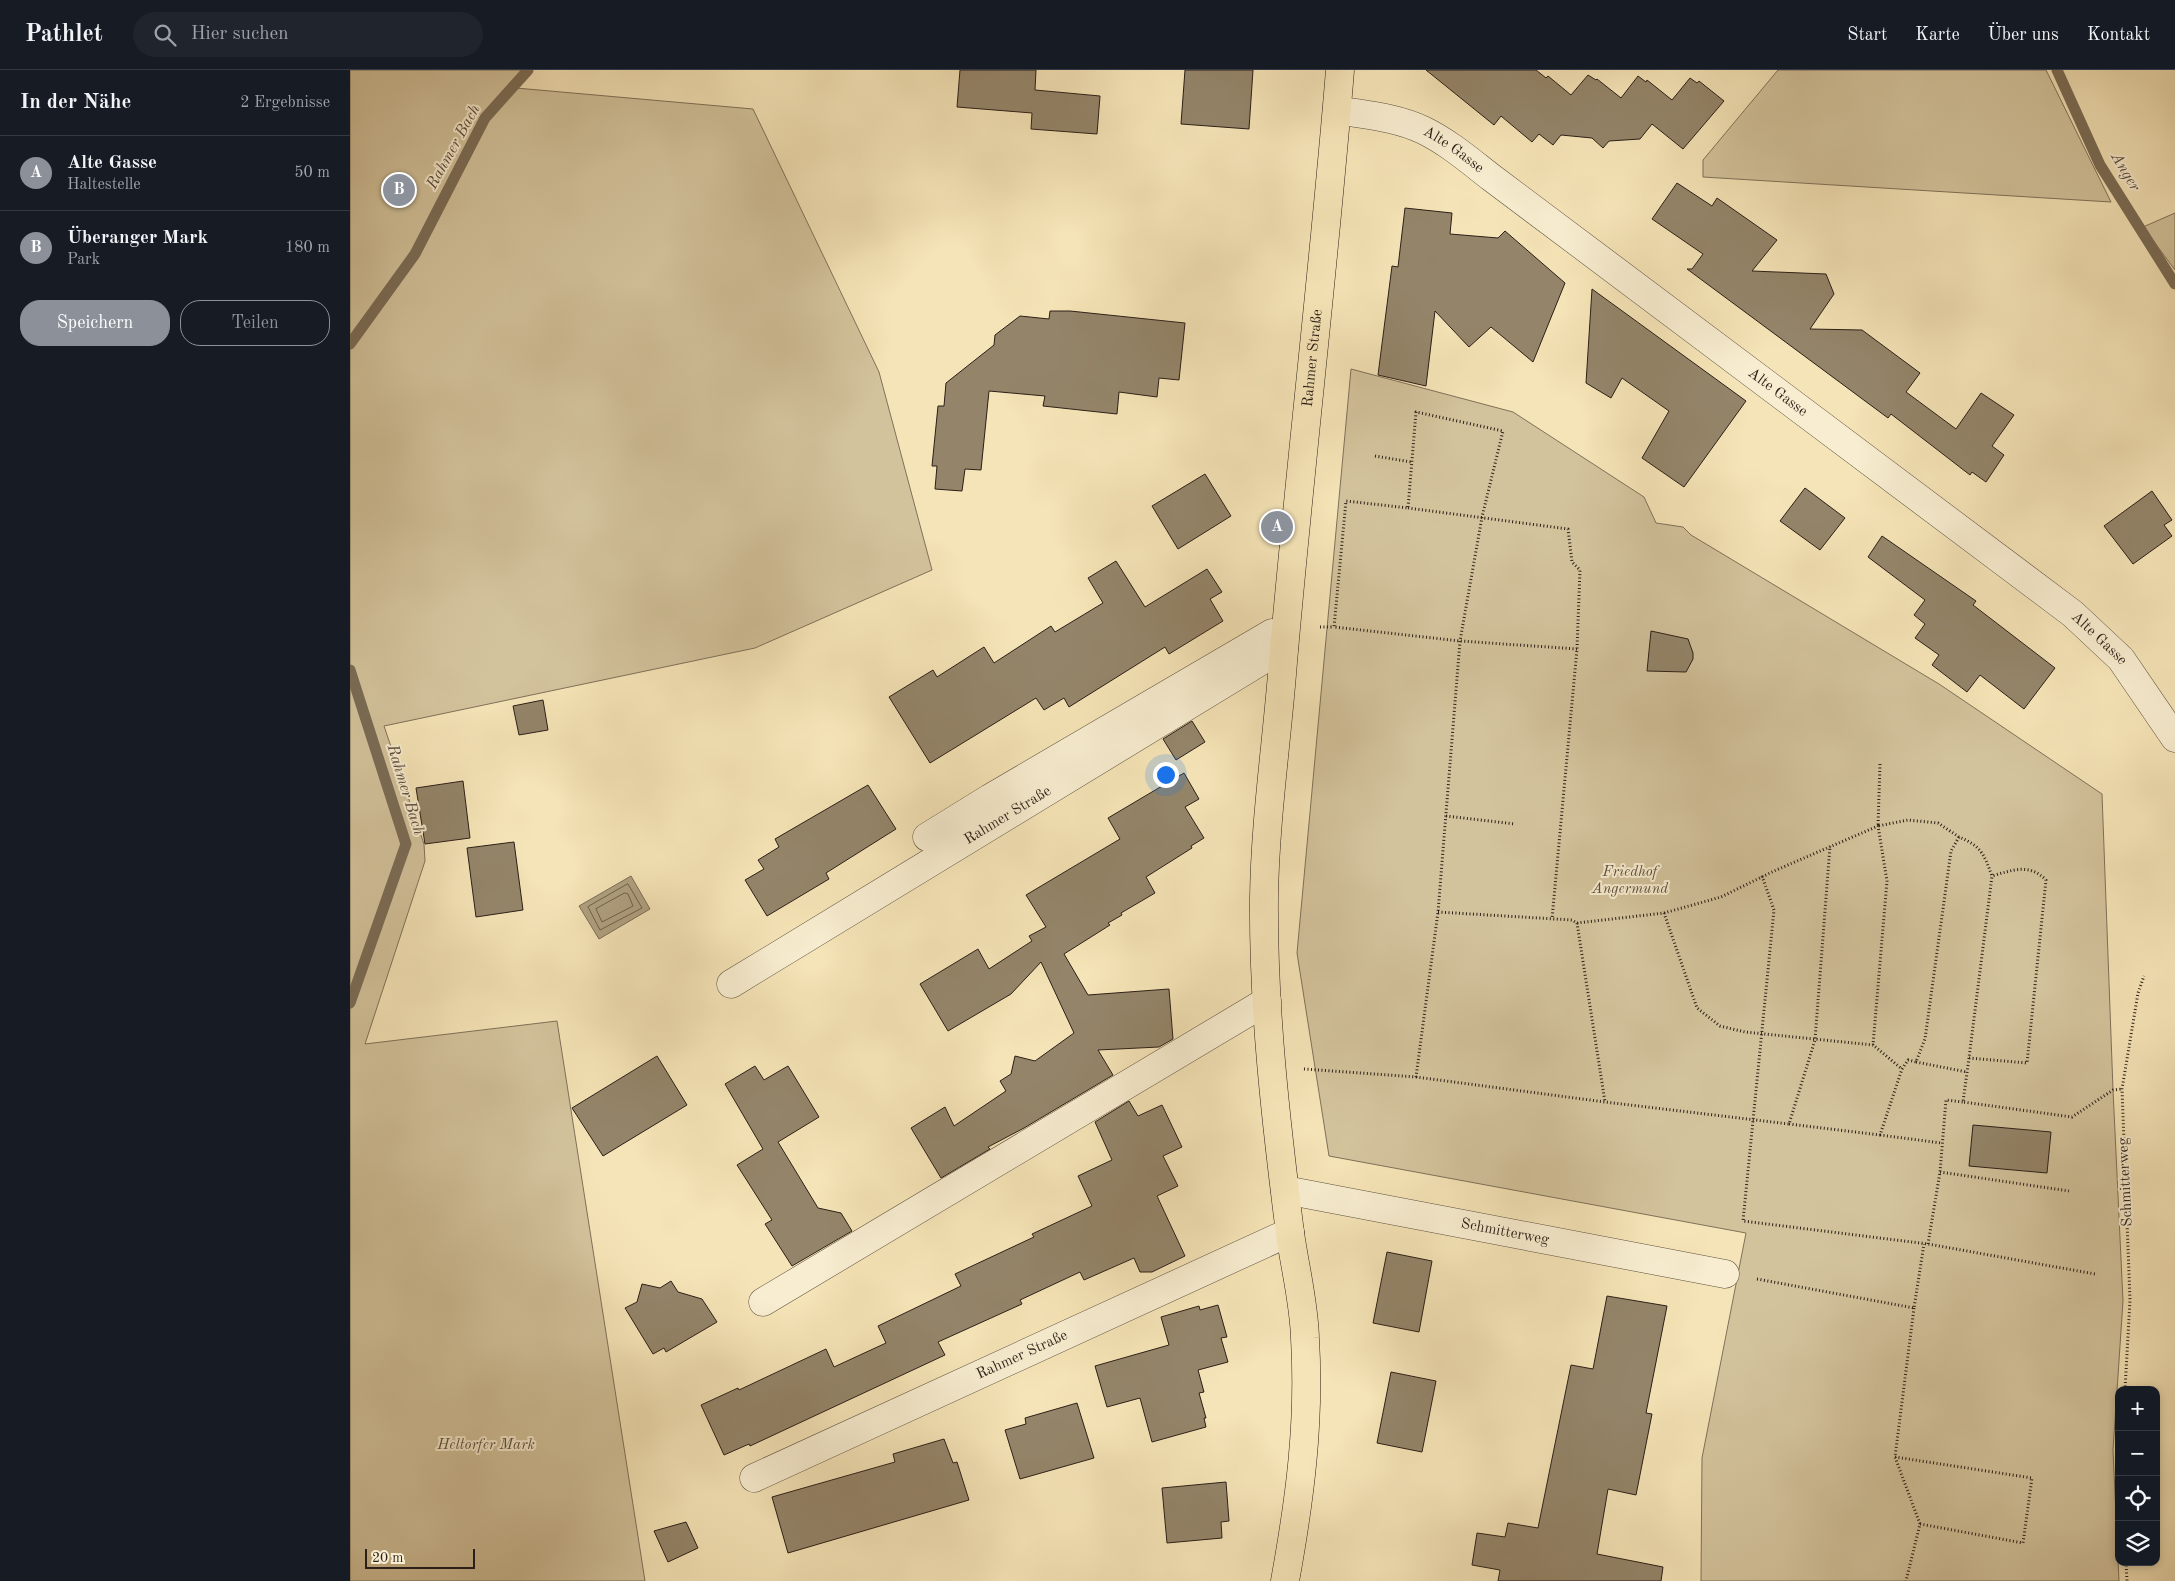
<!DOCTYPE html>
<html lang="de">
<head>
<meta charset="utf-8">
<style>
	body { margin:0; font-family:"Old Standard TT",serif; background:#20242c; color:#f1f3f6 }
	.controls { position:absolute; right:15px; bottom:15px; display:grid; overflow:hidden; border-radius:10px; box-shadow:0 2px 8px #0003 }
	.controls button { width:45px; height:45px; display:grid; place-items:center; padding:0; border:0; border-bottom:1px solid #363941; background:#171b24; color:#f1f3f6; font:25px sans-serif }
	.scale { position:absolute; left:15px; bottom:12px; width:110px; box-sizing:border-box; padding-left:5px; border:2px solid #2b1f17; border-top:0; font-size:14px; line-height:18px; white-space:nowrap; color:#2b1f17; -webkit-text-stroke:4px #f8edd0; paint-order:stroke }
	.you { position:absolute; left:815px; top:704px; width:18px; height:18px; margin:-12px; border:4px solid #fff; border-radius:50%; background:#1a73e8; box-shadow:0 0 0 8px #1a73e833 }
	.badge { display:grid; place-items:center; width:32px; height:32px; border-radius:50%; background:#8c9099; color:#fff; font-size:16px; font-weight:700 }
	.pin { position:absolute; translate:-50% -50%; border:2px solid #fff; box-shadow:0 1px 5px #0006 }
	.list { margin:0; padding:0; list-style:none }
	h2 { display:flex; justify-content:space-between; align-items:center; height:65px; margin:0; padding:0 20px; font-size:21px }
	h2 small { font-size:16px; font-weight:400; color:#9ea1a6 }
	.list li { display:grid; grid-template-columns:32px 1fr auto; gap:15px; align-items:center; box-sizing:border-box; height:75px; padding:0 20px; border-top:1px solid #363941 }
	.list b { display:block; font-size:19px; white-space:nowrap }
	.list p { margin:0; font-size:16px; white-space:nowrap; color:#9ea1a6 }
	.list em { font-size:16px; font-style:normal; color:#9ea1a6 }
	.actions { display:flex; gap:10px; padding:15px 20px }
	.actions a { flex:1; padding:11px 0; border:1px solid #8c9099; border-radius:20px; text-align:center; font-size:18px; color:#8c9099 }
	.actions .main { background:#8c9099; color:#fff }
	.icon { flex:none; width:28px; height:28px; fill:none; stroke:currentColor; stroke-width:2; stroke-linecap:round; stroke-linejoin:round }
	.map { position:relative; flex:none; width:1825px; height:1511px; overflow:hidden }
	header { display:flex; align-items:center; gap:30px; box-sizing:border-box; height:70px; padding:0 25px; background:#171b24; border-bottom:1px solid #363941 }
	header strong { font-size:24px }
	nav { display:flex; gap:28px; margin-inline-start:auto; font-size:18px }
	.search { width:350px; height:45px; background:#20242c; display:flex; align-items:center; gap:12px; box-sizing:border-box; padding:0 18px; border-radius:28px; color:#9ea1a6; font-size:19px }
	main { display:flex }
	aside { flex:1; background:#171b24 }
	.map>svg:first-child { display:block }
	.green { fill:#d3c39c; stroke:#7f715a; fill-rule:evenodd }
	.water { fill:#b0a181; stroke:#7b6d57 }
	.lines { fill:none; stroke-linecap:round; stroke-linejoin:round }
	.shore { stroke:#6e604c; stroke-width:1 }
	.stream { stroke:#7b6d57; stroke-width:11 }
	.building { fill:#94856a; stroke:#2b1f17 }
	.minor-casing { stroke:#5e503f; stroke-width:29 }
	.major-casing { stroke:#2b1f17; stroke-width:29 }
	.path { stroke:#2b1f17; stroke-width:3; stroke-dasharray:1 2.5; stroke-linecap:butt }
	.minor { stroke:#f8edd0; stroke-width:28 }
	.major { stroke:#f5e4b7; stroke-width:28 }
	.labels { text-anchor:middle; dominant-baseline:central; stroke-width:4; stroke-linejoin:round; paint-order:stroke }
	.street-label { font-size:15px; fill:#2b1f17; stroke:#f8edd0 }
	.park-label { font-size:15px; font-style:italic; fill:#5d503f; stroke:#f8edd0 }
	.water-label { font-size:16px; font-style:italic; fill:#5a4c3c; stroke:#f8edd0 }
</style>
</head>
<body>
<header>
<strong>Pathlet</strong>
<div class="search"><svg class="icon" aria-label="search" viewBox="0 0 24 24"><circle cx="10" cy="10" r="6"/><path d="M15 15l6 6"/></svg>Hier suchen</div>
<nav><a>Start</a><a>Karte</a><a>Über uns</a><a>Kontakt</a></nav>
</header>
<main>
<aside>
<h2>In der Nähe<small>2 Ergebnisse</small></h2>
<ul class="list">
<li><span class="badge">A</span><div><b>Alte Gasse</b><p>Haltestelle</p></div><em>50 m</em></li>
<li><span class="badge">B</span><div><b>Überanger Mark</b><p>Park</p></div><em>180 m</em></li>
</ul>
<div class="actions"><a class="main">Speichern</a><a>Teilen</a></div>
</aside>
<div class="map">
<svg width="1825" height="1511" viewBox="0 0 1825 1511">
	<rect width="100%" height="100%" fill="#f5e4b7"/>
	<filter id="stains"><feTurbulence type="fractalNoise" baseFrequency=".004" numOctaves="4"/><feColorMatrix values="0 0 0 0 .2 0 0 0 0 .09 0 0 0 0 .02 0 0 0 .5 -.17"/></filter>
	<radialGradient id="worn" r=".72"><stop offset=".6" stop-color="#630" stop-opacity="0"/><stop offset="1" stop-color="#630" stop-opacity=".3"/></radialGradient>
	<!-- green -->
	<path class="green" d="M 0,0 L 175,0 L 133,48 L 112,88 L 81,160 L 139,50 L 166,18 L 403,39 L 529,302 L 582,500 L 405,578 L 34,656 L 74,774 L 75,791 L 15,974 L 207,951 L 295,1511 L 0,1511 L 0,280 L 46,216 L 31,227 L 0,271 ZM 51,747 L 60,775 L 25,871 L 34,826 L 52,774 L 48,760 Z
		M 1428,0 L 1696,0 L 1761,132 L 1353,107 L 1353,90 Z
		M 1825,143 L 1825,200 L 1793,157 Z
		M 1001,299 L 1163,342 L 1294,427 L 1306,453 L 1333,457 L 1341,465 L 1589,614 L 1752,724 L 1763,1020 L 1773,1231 L 1763,1380 L 1769,1511 L 1351,1511 L 1352,1388 L 1396,1163 L 979,1086 L 947,883 Z"/>
	<!-- water -->
	<path class="water" d="M 281,806 L 300,839 L 249,869 L 229,836 Z"/>
	<g class="lines">
		<!-- shore -->
		<path class="shore" d="M 278,814 L 292,838 L 250,860 L 238,837 Z
			M 275,823 L 278,824 L 283,836 L 252,852 L 246,839 Z"/>
		<!-- stream -->
		<path class="stream" d="M 1707,0 L 1750,95 L 1825,214
			M 0,274 L 65,184 L 135,48 L 178,0
			M 0,600 L 56,774 L 0,933"/>
	</g>
	<!-- building -->
	<path class="building" d="M 610,0 L 686,0 L 685,20 L 750,26 L 747,64 L 681,59 L 682,43 L 607,37 Z
		M 835,0 L 903,0 L 899,59 L 831,54 Z
		M 1076,0 L 1186,0 L 1196,8 L 1198,6 L 1221,25 L 1238,5 L 1246,10 L 1247,9 L 1271,28 L 1288,6 L 1296,12 L 1297,10 L 1322,30 L 1340,8 L 1347,13 L 1349,11 L 1374,31 L 1333,79 L 1302,54 L 1290,69 L 1259,71 L 1253,78 L 1242,68 L 1211,65 L 1203,75 L 1189,64 L 1182,72 L 1151,46 L 1144,55 Z
		M 1327,113 L 1362,136 L 1367,128 L 1427,170 L 1402,201 L 1476,204 L 1484,224 L 1460,259 L 1512,260 L 1570,303 L 1556,322 L 1606,359 L 1631,323 L 1664,345 L 1642,376 L 1654,385 L 1636,412 L 1622,402 L 1620,405 L 1541,344 L 1538,348 L 1337,199 L 1342,199 L 1353,184 L 1302,149 Z
		M 1055,138 L 1102,143 L 1100,164 L 1148,168 L 1155,161 L 1215,213 L 1183,292 L 1141,257 L 1119,277 L 1085,241 L 1076,316 L 1028,305 L 1042,196 L 1048,197 Z
		M 1242,219 L 1396,331 L 1334,417 L 1292,388 L 1319,341 L 1272,308 L 1261,328 L 1236,313 Z
		M 700,241 L 720,241 L 835,253 L 829,310 L 809,308 L 807,327 L 769,322 L 767,344 L 693,336 L 695,326 L 639,321 L 631,400 L 615,399 L 612,421 L 585,419 L 587,396 L 582,396 L 588,336 L 594,336 L 596,313 L 644,275 L 645,265 L 670,246 L 699,249 Z
		M 855,404 L 881,446 L 828,479 L 802,436 Z
		M 1455,418 L 1495,448 L 1470,480 L 1430,451 Z
		M 1802,421 L 1822,450 L 1814,455 L 1822,466 L 1783,494 L 1754,456 Z
		M 1532,466 L 1626,531 L 1623,535 L 1705,598 L 1674,639 L 1630,605 L 1617,622 L 1582,595 L 1589,585 L 1565,568 L 1575,554 L 1564,545 L 1575,530 L 1518,487 Z
		M 766,491 L 795,537 L 857,499 L 872,522 L 860,529 L 873,551 L 819,584 L 815,577 L 719,637 L 714,628 L 694,640 L 686,628 L 580,693 L 539,627 L 583,600 L 587,607 L 634,577 L 644,593 L 701,556 L 705,562 L 753,533 L 738,508 Z
		M 1301,561 L 1338,569 L 1343,583 L 1343,589 L 1336,602 L 1297,601 Z
		M 193,630 L 198,660 L 169,665 L 163,636 Z
		M 842,651 L 855,672 L 826,690 L 813,669 Z
		M 834,703 L 849,729 L 835,737 L 854,768 L 841,776 L 842,778 L 796,807 L 805,823 L 771,843 L 772,845 L 758,853 L 760,855 L 714,884 L 738,925 L 819,919 L 823,969 L 809,977 L 748,980 L 763,1005 L 674,1058 L 638,1077 L 640,1079 L 591,1108 L 561,1058 L 595,1037 L 604,1056 L 656,1021 L 650,1011 L 661,1004 L 665,986 L 685,991 L 724,963 L 691,892 L 661,924 L 598,961 L 570,914 L 628,879 L 639,899 L 682,871 L 679,866 L 696,857 L 676,825 L 770,769 L 758,748 Z
		M 113,711 L 120,768 L 75,774 L 66,718 Z
		M 518,715 L 546,759 L 476,803 L 479,809 L 417,846 L 395,810 L 414,799 L 408,790 L 429,777 L 425,769 Z
		M 164,772 L 173,840 L 126,847 L 117,778 Z
		M 307,986 L 337,1035 L 253,1086 L 222,1038 Z
		M 405,996 L 414,1010 L 438,996 L 469,1047 L 428,1072 L 468,1138 L 491,1143 L 502,1161 L 442,1196 L 415,1154 L 422,1150 L 387,1095 L 413,1079 L 375,1014 Z
		M 779,1031 L 788,1046 L 812,1035 L 832,1077 L 813,1086 L 828,1116 L 807,1126 L 835,1186 L 802,1202 L 790,1202 L 784,1188 L 734,1210 L 730,1202 L 670,1230 L 672,1234 L 588,1272 L 595,1285 L 400,1376 L 399,1374 L 374,1385 L 351,1335 L 388,1318 L 389,1320 L 476,1279 L 484,1297 L 536,1273 L 528,1256 L 611,1216 L 605,1204 L 684,1167 L 682,1164 L 742,1136 L 728,1106 L 762,1090 L 745,1052 Z
		M 1623,1055 L 1701,1062 L 1697,1103 L 1619,1096 Z
		M 1037,1182 L 1082,1191 L 1069,1262 L 1023,1253 Z
		M 321,1211 L 328,1222 L 352,1229 L 367,1252 L 316,1282 L 314,1278 L 303,1284 L 275,1238 L 287,1232 L 292,1214 L 310,1218 Z
		M 1257,1226 L 1317,1236 L 1296,1343 L 1302,1344 L 1286,1425 L 1258,1419 L 1247,1484 L 1313,1497 L 1311,1511 L 1148,1511 L 1150,1500 L 1122,1495 L 1127,1463 L 1155,1467 L 1158,1453 L 1188,1458 L 1221,1295 L 1243,1299 Z
		M 868,1235 L 877,1267 L 871,1268 L 878,1292 L 848,1300 L 854,1322 L 849,1323 L 856,1348 L 854,1348 L 856,1357 L 802,1372 L 790,1328 L 757,1337 L 745,1296 L 819,1275 L 811,1247 L 849,1236 L 850,1240 Z
		M 1041,1302 L 1086,1311 L 1072,1382 L 1027,1373 Z
		M 727,1333 L 744,1388 L 670,1409 L 655,1360 L 676,1354 L 675,1348 Z
		M 594,1369 L 603,1393 L 607,1392 L 619,1430 L 438,1483 L 422,1427 L 545,1392 L 543,1384 Z
		M 876,1412 L 879,1451 L 871,1452 L 872,1468 L 817,1473 L 812,1418 Z
		M 336,1452 L 348,1478 L 318,1492 L 304,1461 Z"/>
	<g class="lines">
		<!-- minor casing -->
		<g class="minor-casing">
			<g id="minor">
				<path id="s1" d="M 987,40 C 1015,45 1046,47 1073,60 C 1098,72 1120,91 1142,108 L 1723,544 L 1771,589 L 1825,668"/>
				<path d="M 577,767 L 640,728 L 922,563"/>
				<path id="s2" d="M 381,914 L 934,577"/>
				<path id="s3" d="M 935,1120 L 1375,1204"/>
				<path d="M 413,1232 L 917,931"/>
				<path id="s4" d="M 404,1408 L 940,1162"/>
			</g>
		</g>
		<!-- major casing -->
		<g class="major-casing">
			<g id="major">
				<path id="s5" d="M 935,1511 C 950,1428 960,1353 955,1268 C 954,1233 945,1198 940,1163 C 926,1052 913,940 914,828 C 915,750 927,671 933,592 C 950,395 974,198 990,0"/>
			</g>
		</g>
		<!-- path -->
		<path class="path" d="M 1025,386 L 1061,392
			M 1058,438 L 1218,459 L 1222,492 L 1230,500 L 1227,579 L 1202,849
			M 970,557 L 984,557
			M 1530,694 L 1528,756 L 1558,750 L 1588,753 L 1609,767
			M 1096,746 L 1165,754
			M 1412,806 L 1424,840 L 1393,1151 L 1578,1174 L 1745,1204
			M 1088,842 L 1222,850 L 1227,853 L 1255,1032
			M 1314,843 L 1371,827 L 1424,801 L 1528,756 L 1537,811 L 1523,975
			M 1227,853 L 1314,843 L 1347,938 L 1370,956 L 1395,962 L 1523,975 L 1552,999 L 1558,990 L 1566,992 L 1575,969 L 1601,781 L 1609,767 C 1631,776 1634,784 1642,806 L 1619,988 L 1677,993 L 1696,810 C 1679,793 1663,800 1642,806
			M 1619,988 L 1613,1032 L 1722,1047 L 1763,1020 L 1772,1019
			M 1566,992 L 1617,1002
			M 954,999 L 1066,1007 L 1088,842 L 1110,571 L 1132,447 L 1153,361 L 1066,342 L 1058,438 L 996,431 L 984,557 L 1110,571 L 1227,579
			M 1066,1007 L 1255,1032 L 1439,1054 L 1465,970 L 1480,776
			M 1439,1054 L 1530,1065 L 1552,999
			M 1530,1065 L 1591,1073
			M 1590,1102 L 1719,1121
			M 1578,1174 L 1590,1102 L 1596,1030 L 1613,1032
			M 1407,1209 L 1564,1238 L 1574,1174
			M 1564,1238 L 1545,1387 L 1570,1454
			M 1775,1320 L 1780,1230 L 1772,1019 L 1788,923 L 1794,906
			M 1545,1387 L 1682,1408 L 1673,1473 L 1570,1454 L 1556,1511
			M 1776,1492 L 1777,1511"/>
		<!-- minor -->
		<use href="#minor" class="minor"/>
		<!-- major -->
		<use href="#major" class="major"/>
	</g>
	<g class="labels">
		<!-- street labels -->
		<g class="street-label">
			<text stroke="none"><textPath href="#s1" startOffset="125">Alte Gasse</textPath></text>
			<text stroke="none"><textPath href="#s5" startOffset="1229">Rahmer Straße</textPath></text>
			<text stroke="none"><textPath href="#s1" startOffset="530">Alte Gasse</textPath></text>
			<text stroke="none"><textPath href="#s1" startOffset="935">Alte Gasse</textPath></text>
			<text stroke="none"><textPath href="#s2" startOffset="324">Rahmer Straße</textPath></text>
			<text transform="translate(1776 1112) rotate(-93)">Schmitterweg</text>
			<text stroke="none"><textPath href="#s3" startOffset="224">Schmitterweg</textPath></text>
			<text stroke="none"><textPath href="#s4" startOffset="295">Rahmer Straße</textPath></text>
		</g>
		<!-- park labels -->
		<g class="park-label">
			<text x="1280" y="802">Friedhof<tspan x="1280" dy="17">Angermund</tspan></text>
			<text x="136" y="1375">Heltorfer Mark</text>
		</g>
		<!-- water labels -->
		<g class="water-label">
			<text transform="translate(104 77) rotate(-61)">Rahmer Bach</text>
			<text transform="translate(1775 102) rotate(59)">Anger</text>
			<text transform="translate(55 720) rotate(73)">Rahmer Bach</text>
		</g>
	</g>
	<rect width="100%" height="100%" filter="url(#stains)"/>
	<rect width="100%" height="100%" fill="url(#worn)"/>
</svg>
<div class="controls">
<button>+</button>
<button>−</button>
<button><svg class="icon" aria-label="locate" viewBox="0 0 24 24"><circle cx="12" cy="12" r="6"/><path d="M12 2v4M12 18v4M2 12h4M18 12h4"/></svg></button>
<button><svg class="icon" aria-label="layers" viewBox="0 0 24 24"><path d="M12 4l9 5-9 5-9-5zM3 14l9 5 9-5"/></svg></button>
</div>
<div class="scale">20 m</div>
<div class="you"></div>
<div class="pin badge" style="left:927px;top:457px">A</div>
<div class="pin badge" style="left:49px;top:120px">B</div>
</div>
</main>
</body>
</html>
